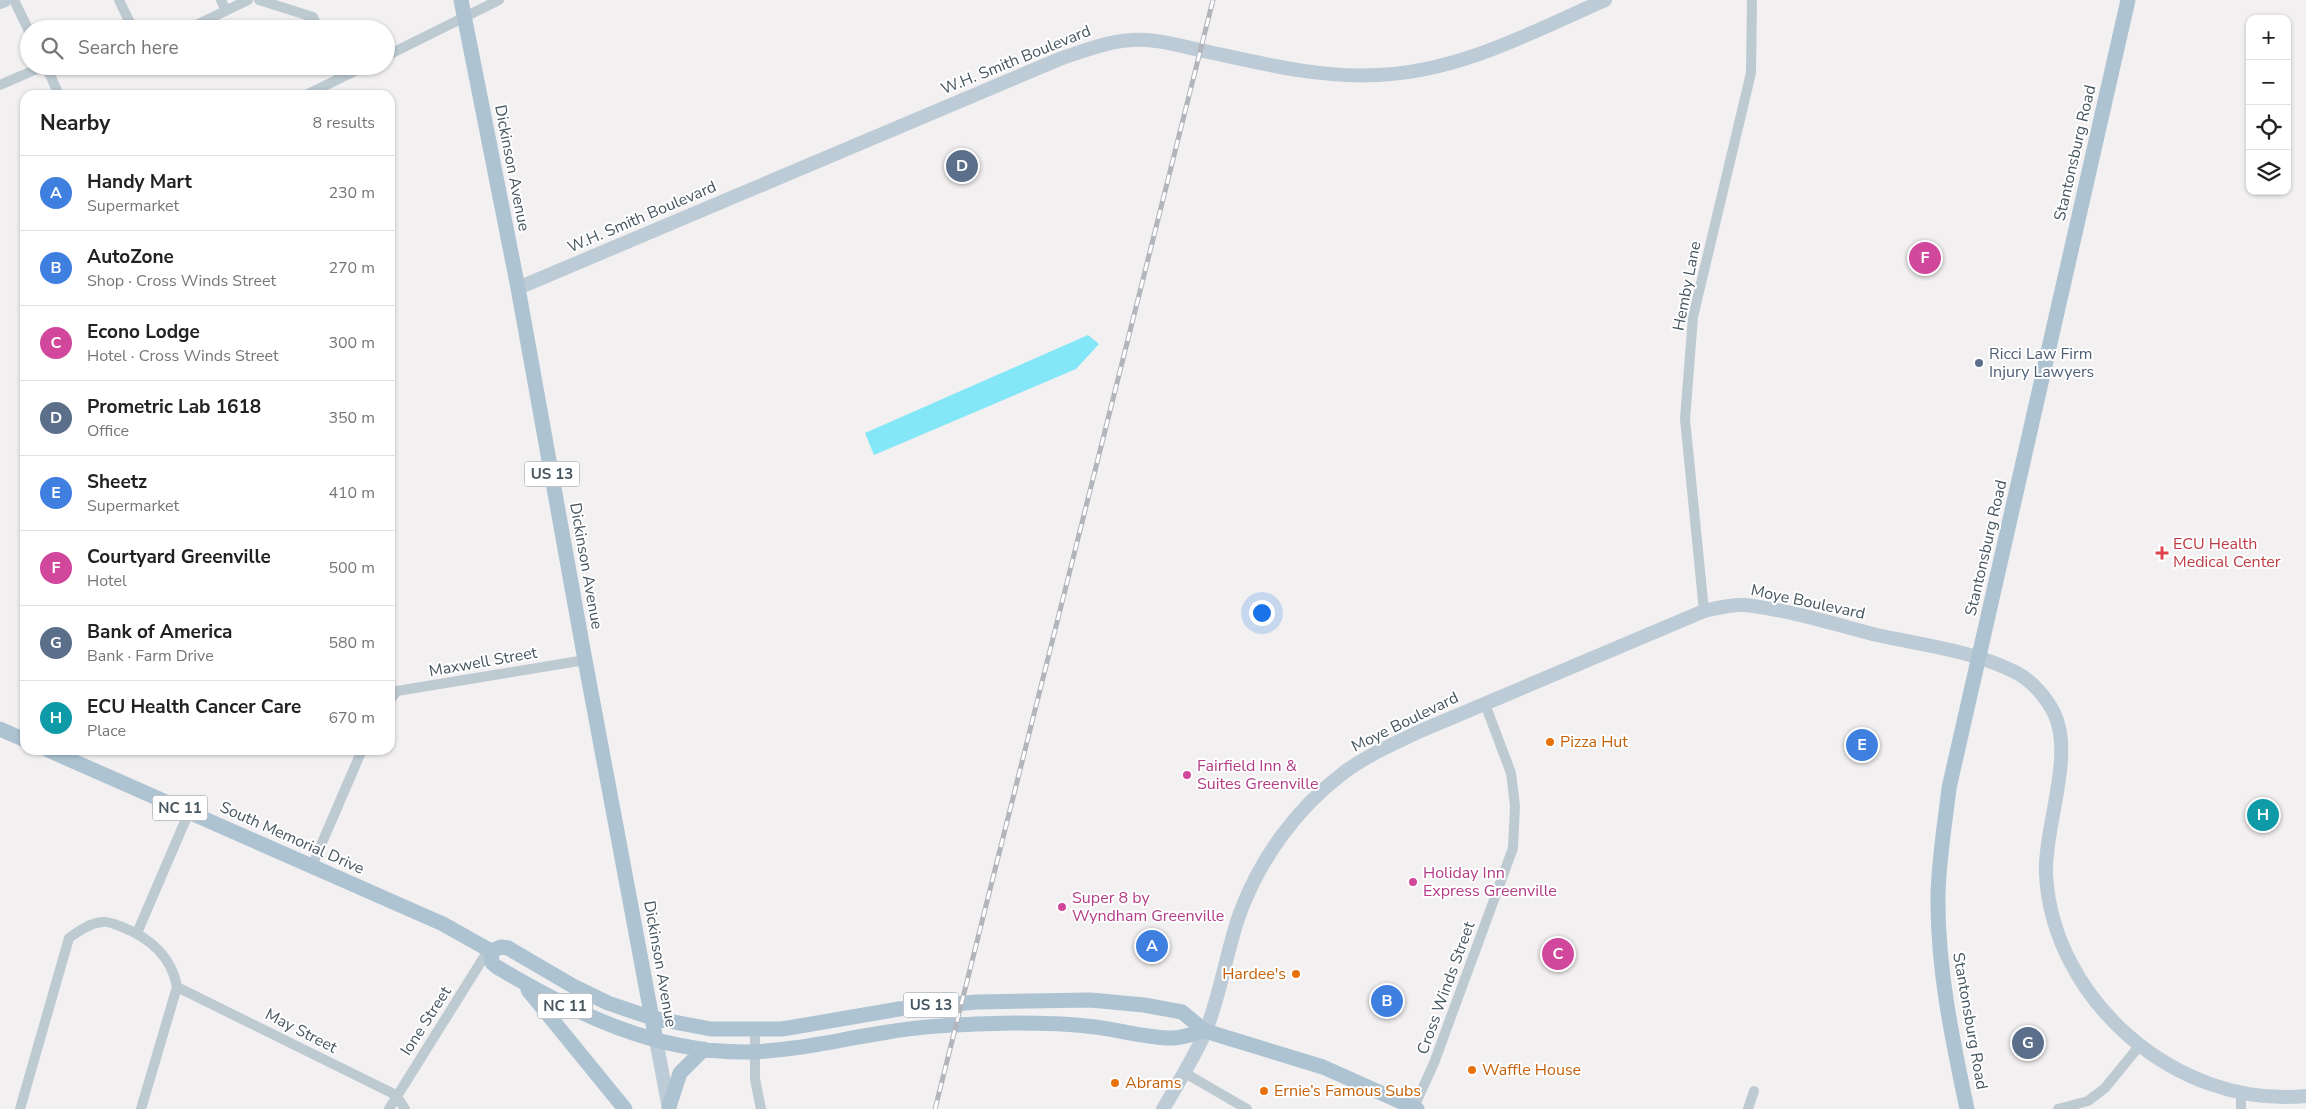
<!DOCTYPE html>
<html lang="en">
<head>
<meta charset="utf-8">
<style>
	body { margin:0; font-family:"Nunito Sans",sans-serif; background:#f6f6f6; color:#222 }
	.controls { position:absolute; right:15px; top:15px; display:grid; overflow:hidden; border-radius:10px; box-shadow:0 1px 4px #0004 }
	.controls button { width:45px; height:45px; display:grid; place-items:center; padding:0; border:0; border-bottom:1px solid #e0e0e0; background:#fff; color:#222; font:25px sans-serif }
	.you { position:absolute; left:1261px; top:612px; width:18px; height:18px; margin:-12px; border:4px solid #fff; border-radius:50%; background:#1a73e8; box-shadow:0 0 0 8px #1a73e833 }
	.badge { display:grid; place-items:center; width:32px; height:32px; border-radius:50%; background:#1a73e8; color:#fff; font-size:16px; font-weight:700 }
	.pin { position:absolute; translate:-50% -50%; border:2px solid #fff; box-shadow:0 1px 5px #0006 }
	.list { margin:0; padding:0; list-style:none }
	h2 { display:flex; justify-content:space-between; align-items:center; height:65px; margin:0; padding:0 20px; font-size:21px }
	h2 small { font-size:16px; font-weight:400; color:#767676 }
	.list li { display:grid; grid-template-columns:32px 1fr auto; gap:15px; align-items:center; box-sizing:border-box; height:75px; padding:0 20px; border-top:1px solid #e0e0e0 }
	.list b { display:block; font-size:19px; white-space:nowrap }
	.list p { margin:0; font-size:16px; white-space:nowrap; color:#767676 }
	.list em { font-size:16px; font-style:normal; color:#767676 }
	.icon { flex:none; width:28px; height:28px; fill:none; stroke:currentColor; stroke-width:2; stroke-linecap:round; stroke-linejoin:round }
	.map { position:relative; flex:none; width:2306px; height:1109px; overflow:hidden }
	.search { position:absolute; background:#fff; box-shadow:0 1px 4px #0004; left:20px; top:20px; width:375px; height:55px; display:flex; align-items:center; gap:12px; box-sizing:border-box; padding:0 18px; border-radius:28px; color:#767676; font-size:19px }
	.panel { position:absolute; background:#fff; box-shadow:0 1px 4px #0004; left:20px; top:90px; width:375px; height:665px; border-radius:15px }
	.map>svg:first-child { display:block }
	.water { fill:#83e7f7 }
	.lines { fill:none; stroke-linecap:round; stroke-linejoin:round }
	.street { stroke:#bdcad2; stroke-width:10 }
	.secondary { stroke:#bccbd6; stroke-width:14 }
	.primary { stroke:#adc3d2; stroke-width:15 }
	.rail-casing { stroke:#b2b6bc; stroke-width:5 }
	.rail { stroke:#fff; stroke-width:3; stroke-dasharray:9; stroke-linecap:butt }
	.service-dot { fill:#5c6f8a; stroke:#fff; stroke-width:2 }
	.health-dot { fill:#e0444e; stroke:#fff; stroke-width:2 }
	.food-dot { fill:#e8710a; stroke:#fff; stroke-width:2 }
	.hotel-dot { fill:#d1479c; stroke:#fff; stroke-width:2 }
	.labels { text-anchor:middle; dominant-baseline:central; stroke-width:4; stroke-linejoin:round; paint-order:stroke }
	.shield { fill:#fff; stroke:#7e8990; stroke-width:1 }
	.shield-label { font-size:15px; font-weight:bold; fill:#465661 }
	.street-label { font-size:16px; fill:#465661; stroke:#fff }
	.service-label { font-size:16px; fill:#4e5e75; stroke:#fff; text-anchor:start }
	.health-label { font-size:16px; fill:#be3a42; stroke:#fff; text-anchor:start }
	.food-label { font-size:16px; fill:#c56008; stroke:#fff; text-anchor:start }
	.hotel-label { font-size:16px; fill:#b23c85; stroke:#fff; text-anchor:start }
</style>
</head>
<body>
<div class="map">
<svg width="2306" height="1109" viewBox="0 0 2306 1109">
	<rect width="100%" height="100%" fill="#f3f0f1"/>
	<!-- water -->
	<path class="water" d="M 1088,335 L 1099,344 L 1076,369 L 874,455 L 865,433 Z"/>
	<g class="lines">
		<!-- street -->
		<path class="street" d="M 14,0 L 29,31
			M 119,0 L 133,29
			M 221,0 L 226,11
			M 259,0 L 313,17 L 318,29
			M 188,29 L 248,0
			M 386,56 L 499,0
			M 46,66 L 59,95
			M 335,66 L 341,78
			M 104,69 L 110,66
			M 0,85 L 44,66
			M 306,95 L 365,66
			M 1704,611 L 1685,419 L 1693,317 L 1751,73 L 1752,0
			M 390,700 L 397,691 L 585,660
			M 312,866 L 362,750
			M 137,933 L 189,812
			M 177,987 L 396,1095 L 405,1109
			M 755,1030 L 755,1079 L 761,1109
			M 1185,1073 L 1247,1109
			M 2241,1099 L 2241,1109
			M 1414,1107 L 1434,1063 L 1513,848 L 1515,806 L 1511,773 L 1485,704
			M 20,1109 L 69,938 C 79,931 89,923 103,922 C 109,921 116,925 122,927 C 149,937 172,957 177,987 L 141,1109
			M 389,1109 L 489,949
			M 1748,1109 L 1754,1091
			M 2058,1109 L 2088,1101 L 2105,1088 L 2136,1050"/>
		<!-- secondary -->
		<path class="secondary" d="M 0,2 L 5,0
			M 518,288 L 1062,58 C 1089,49 1116,38 1146,40 C 1167,41 1188,48 1209,52 C 1264,64 1320,78 1377,75 C 1459,72 1532,32 1605,0
			M 656,1040 L 669,1108
			M 1163,1109 C 1178,1084 1193,1059 1205,1033 C 1221,994 1226,952 1240,913 C 1260,859 1296,809 1342,774 C 1365,756 1392,745 1418,732 L 1704,611 C 1717,608 1731,604 1745,605 C 1790,610 1834,624 1877,635 C 1923,645 1975,651 2017,673 C 2032,681 2046,697 2054,713 C 2075,755 2044,827 2046,874 C 2052,998 2175,1109 2306,1096"/>
		<!-- primary -->
		<path class="primary" d="M 461,0 L 518,288 L 585,660 L 656,1040
			M 0,729 L 25,740
			M 48,750 L 443,924 L 491,951
			M 491,951 L 501,947 L 508,948 L 573,986 L 608,1003 L 652,1018 L 711,1029 L 782,1029 L 899,1009 L 977,1002 L 1090,1000 L 1144,1005 L 1182,1012 L 1205,1031 L 1323,1067 L 1417,1109
			M 491,951 L 492,963 L 497,967 C 574,1013 655,1053 748,1052 C 793,1051 837,1040 882,1033 C 926,1025 970,1024 1014,1023 C 1038,1023 1063,1023 1086,1026 C 1114,1028 1144,1038 1172,1038 C 1183,1038 1195,1033 1205,1031
			M 528,990 L 625,1109
			M 669,1107 L 680,1073 L 704,1049
			M 1967,1109 C 1952,1038 1937,967 1938,894 C 1939,858 1945,823 1949,788 L 2128,0"/>
		<!-- rail casing -->
		<g class="rail-casing">
			<path id="rail" d="M 935,1109 L 1213,0"/>
		</g>
		<!-- rail -->
		<use href="#rail" class="rail"/>
	</g>
	<!-- markers -->
	<circle class="service-dot" cx="1979" cy="363" r="5"/>
	<path class="health-dot" d="M2159.5 545.5h5v5h5v5h-5v5h-5v-5h-5v-5h5z"/>
	<g class="food-dot">
		<circle cx="1550" cy="742" r="5"/>
		<circle cx="1296" cy="974" r="5"/>
		<circle cx="1472" cy="1070" r="5"/>
		<circle cx="1115" cy="1083" r="5"/>
		<circle cx="1264" cy="1091" r="5"/>
	</g>
	<g class="hotel-dot">
		<circle cx="1187" cy="775" r="5"/>
		<circle cx="1413" cy="882" r="5"/>
		<circle cx="1062" cy="907" r="5"/>
	</g>
	<g class="labels">
		<!-- shield labels -->
		<g class="shield">
			<rect x="524.5" y="461.5" width="55" height="25" rx="4"/>
			<rect x="152.5" y="795.5" width="55" height="25" rx="4"/>
			<rect x="903.5" y="992.5" width="55" height="25" rx="4"/>
			<rect x="537.5" y="993.5" width="55" height="25" rx="4"/>
		</g>
		<g class="shield-label">
			<text x="552" y="474">US 13</text>
			<text x="180" y="808">NC 11</text>
			<text x="931" y="1005">US 13</text>
			<text x="565" y="1006">NC 11</text>
		</g>
		<!-- street labels -->
		<g class="street-label">
			<text transform="translate(1016 60) rotate(-22)">W.H. Smith Boulevard</text>
			<text transform="translate(2075 153) rotate(-77)">Stantonsburg Road</text>
			<text transform="translate(512 168) rotate(79)">Dickinson Avenue</text>
			<text transform="translate(642 217) rotate(-23)">W.H. Smith Boulevard</text>
			<text transform="translate(1687 286) rotate(-79)">Hemby Lane</text>
			<text transform="translate(1986 548) rotate(-77)">Stantonsburg Road</text>
			<text transform="translate(586 566) rotate(80)">Dickinson Avenue</text>
			<text transform="translate(1808 602) rotate(12)">Moye Boulevard</text>
			<text transform="translate(483 662) rotate(-10)">Maxwell Street</text>
			<text transform="translate(1405 722) rotate(-26)">Moye Boulevard</text>
			<text transform="translate(292 838) rotate(24)">South Memorial Drive</text>
			<text transform="translate(660 964) rotate(80)">Dickinson Avenue</text>
			<text transform="translate(1446 988) rotate(-70)">Cross Winds Street</text>
			<text transform="translate(426 1021) rotate(-57)">Ione Street</text>
			<text transform="translate(1970 1021) rotate(80)">Stantonsburg Road</text>
			<text transform="translate(301 1031) rotate(27)">May Street</text>
		</g>
		<!-- service labels -->
		<g class="service-label">
			<text x="1989" y="354">Ricci Law Firm<tspan x="1989" dy="18">Injury Lawyers</tspan></text>
		</g>
		<!-- health labels -->
		<g class="health-label">
			<text x="2173" y="544">ECU Health<tspan x="2173" dy="18">Medical Center</tspan></text>
		</g>
		<!-- food labels -->
		<g class="food-label">
			<text x="1560" y="742">Pizza Hut</text>
			<text x="1286" y="974" text-anchor="end">Hardee's</text>
			<text x="1482" y="1070">Waffle House</text>
			<text x="1125" y="1083">Abrams</text>
			<text x="1274" y="1091">Ernie’s Famous Subs</text>
		</g>
		<!-- hotel labels -->
		<g class="hotel-label">
			<text x="1197" y="766">Fairfield Inn &amp;<tspan x="1197" dy="18">Suites Greenville</tspan></text>
			<text x="1423" y="873">Holiday Inn<tspan x="1423" dy="18">Express Greenville</tspan></text>
			<text x="1072" y="898">Super 8 by<tspan x="1072" dy="18">Wyndham Greenville</tspan></text>
		</g>
	</g>
</svg>
<div class="controls">
<button>+</button>
<button>−</button>
<button><svg class="icon" aria-label="locate" viewBox="0 0 24 24"><circle cx="12" cy="12" r="6"/><path d="M12 2v4M12 18v4M2 12h4M18 12h4"/></svg></button>
<button><svg class="icon" aria-label="layers" viewBox="0 0 24 24"><path d="M12 4l9 5-9 5-9-5zM3 14l9 5 9-5"/></svg></button>
</div>
<div class="you"></div>
<div class="pin badge" style="left:1152px;top:946px;background:#3f7fe0">A</div>
<div class="pin badge" style="left:1387px;top:1001px;background:#3f7fe0">B</div>
<div class="pin badge" style="left:1558px;top:954px;background:#d1479c">C</div>
<div class="pin badge" style="left:962px;top:166px;background:#5c6f8a">D</div>
<div class="pin badge" style="left:1862px;top:745px;background:#3f7fe0">E</div>
<div class="pin badge" style="left:1925px;top:258px;background:#d1479c">F</div>
<div class="pin badge" style="left:2028px;top:1043px;background:#5c6f8a">G</div>
<div class="pin badge" style="left:2263px;top:815px;background:#0f9aa8">H</div>
<div class="search"><svg class="icon" aria-label="search" viewBox="0 0 24 24"><circle cx="10" cy="10" r="6"/><path d="M15 15l6 6"/></svg>Search here</div>
<section class="panel">
<h2>Nearby<small>8 results</small></h2>
<ul class="list">
<li><span class="badge" style="background:#3f7fe0">A</span><div><b>Handy Mart</b><p>Supermarket</p></div><em>230 m</em></li>
<li><span class="badge" style="background:#3f7fe0">B</span><div><b>AutoZone</b><p>Shop · Cross Winds Street</p></div><em>270 m</em></li>
<li><span class="badge" style="background:#d1479c">C</span><div><b>Econo Lodge</b><p>Hotel · Cross Winds Street</p></div><em>300 m</em></li>
<li><span class="badge" style="background:#5c6f8a">D</span><div><b>Prometric Lab 1618</b><p>Office</p></div><em>350 m</em></li>
<li><span class="badge" style="background:#3f7fe0">E</span><div><b>Sheetz</b><p>Supermarket</p></div><em>410 m</em></li>
<li><span class="badge" style="background:#d1479c">F</span><div><b>Courtyard Greenville</b><p>Hotel</p></div><em>500 m</em></li>
<li><span class="badge" style="background:#5c6f8a">G</span><div><b>Bank of America</b><p>Bank · Farm Drive</p></div><em>580 m</em></li>
<li><span class="badge" style="background:#0f9aa8">H</span><div><b>ECU Health Cancer Care</b><p>Place</p></div><em>670 m</em></li>
</ul>
</section>
</div>
</body>
</html>
